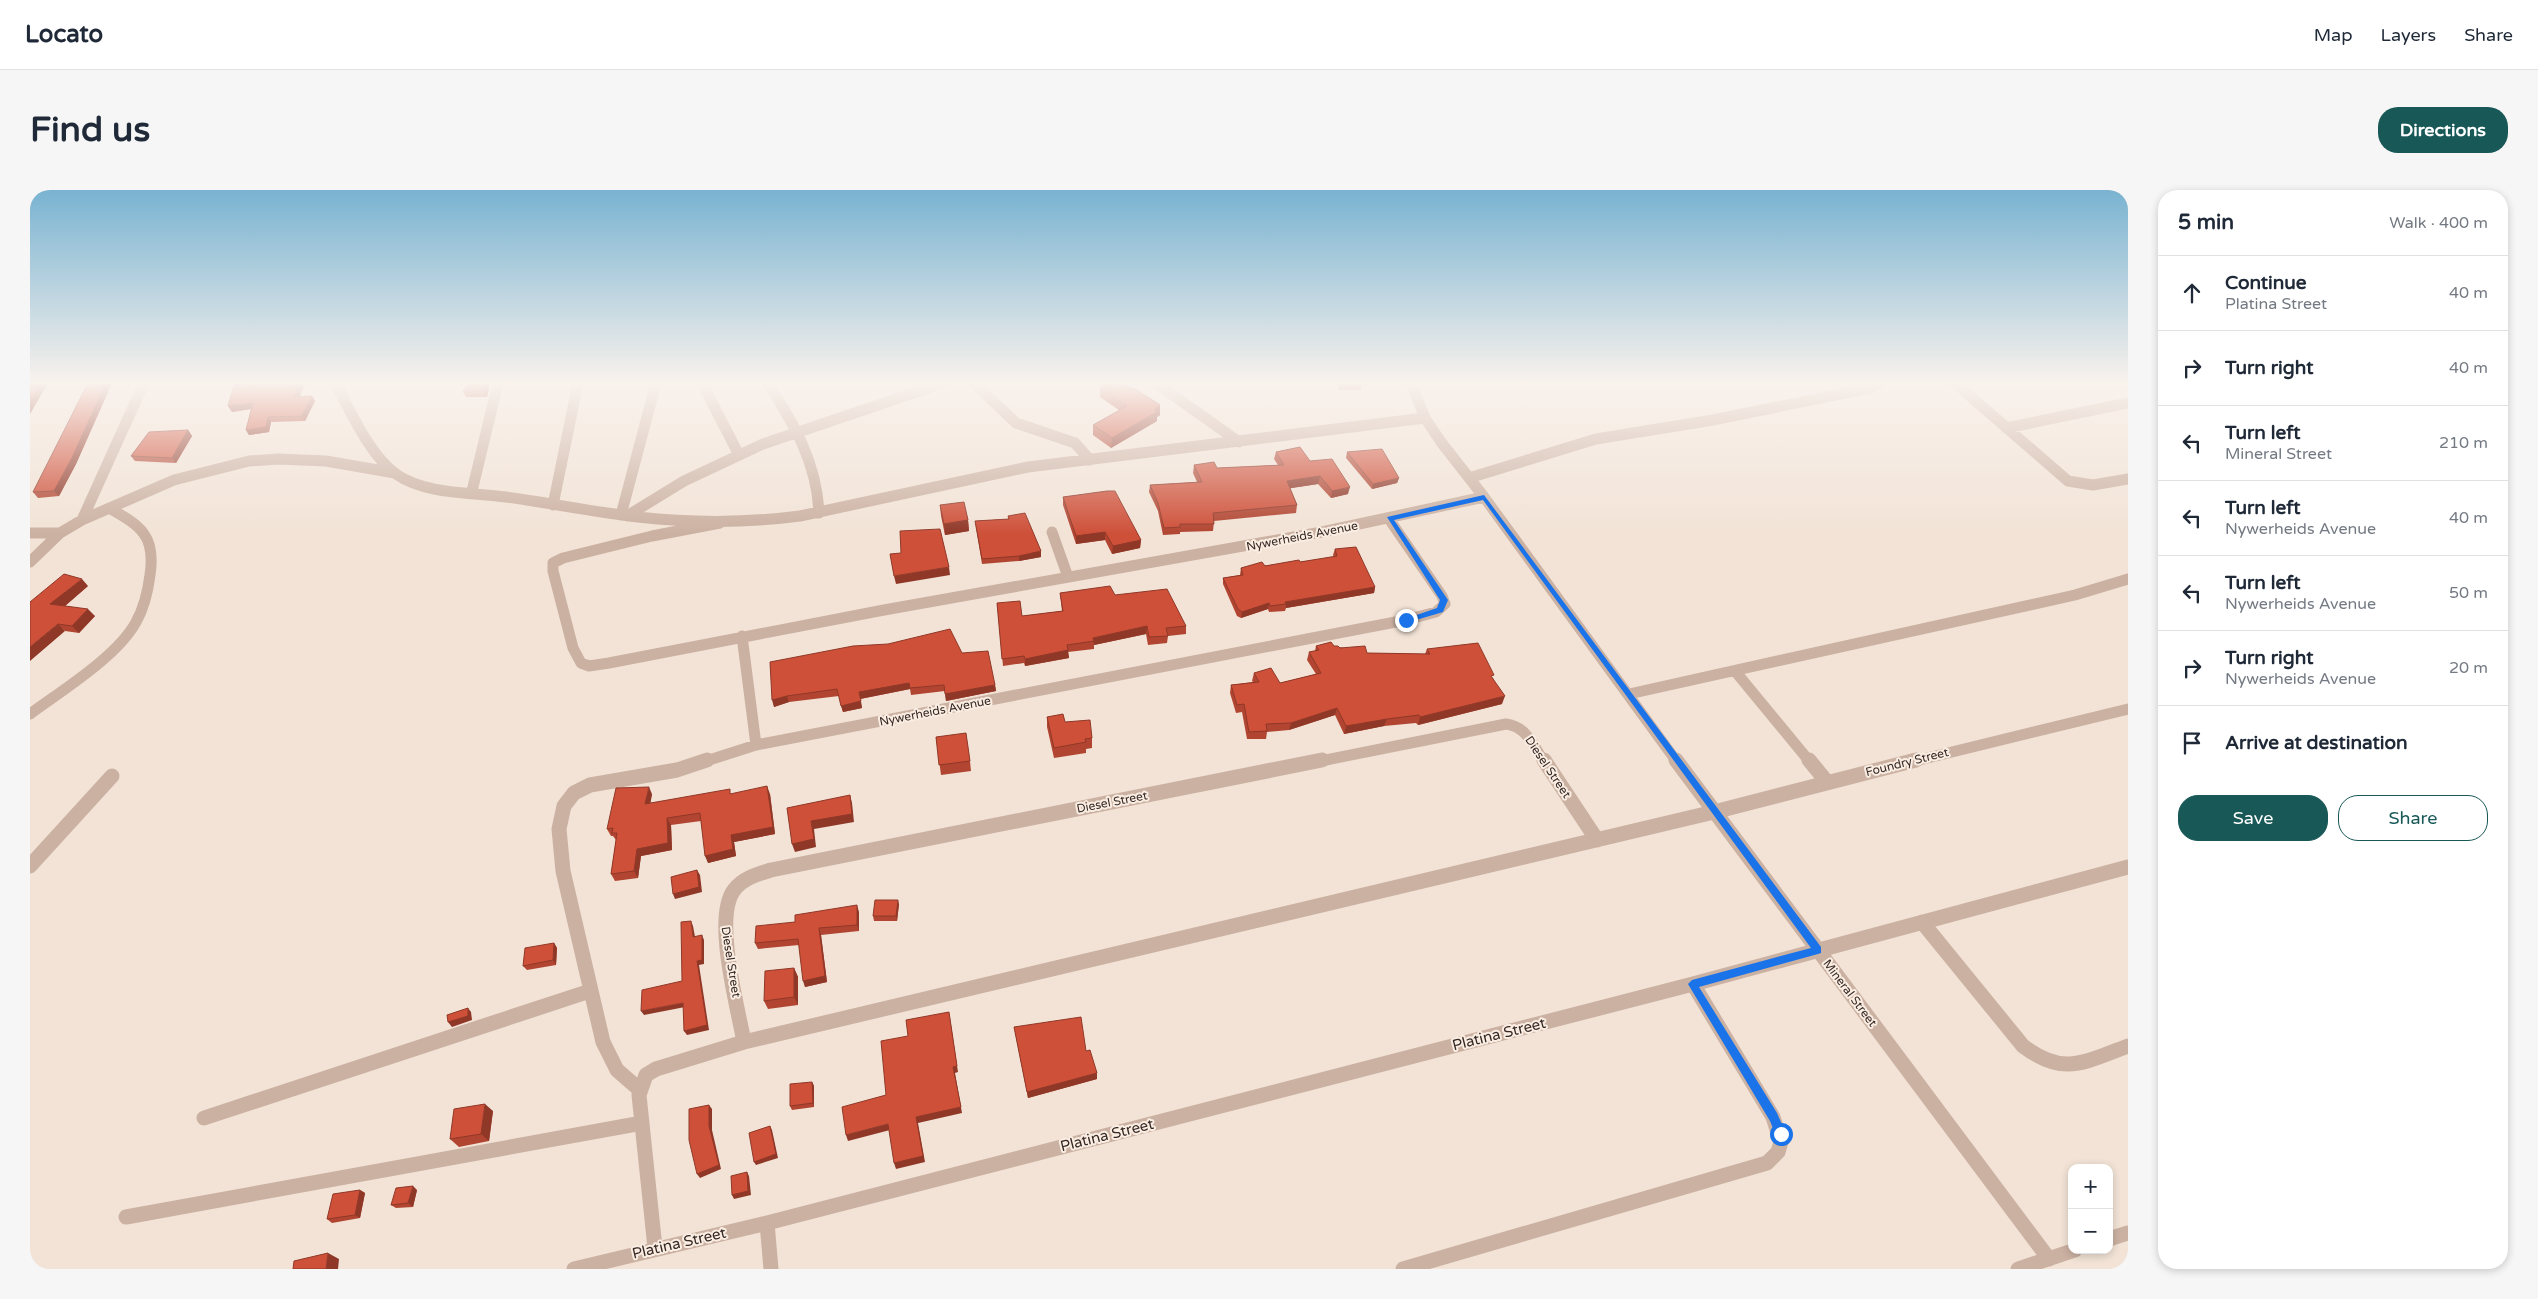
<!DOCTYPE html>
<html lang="en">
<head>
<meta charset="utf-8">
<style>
	body { margin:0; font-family:"Varela Round",sans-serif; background:#f6f6f7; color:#1f2937 }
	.controls { position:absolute; right:15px; bottom:15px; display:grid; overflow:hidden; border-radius:10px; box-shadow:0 2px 8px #0003 }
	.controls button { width:45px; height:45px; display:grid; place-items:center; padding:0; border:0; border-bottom:1px solid #e0e1e3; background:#fff; color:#1f2937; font:25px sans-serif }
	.stop { position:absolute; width:15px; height:15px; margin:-11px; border:4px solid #1a73e8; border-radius:50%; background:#fff }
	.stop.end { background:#1a73e8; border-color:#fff; box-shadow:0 1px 5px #0008 }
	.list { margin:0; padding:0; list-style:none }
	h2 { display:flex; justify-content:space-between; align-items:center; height:65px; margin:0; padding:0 20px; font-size:21px }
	h2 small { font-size:16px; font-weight:400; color:#747a83 }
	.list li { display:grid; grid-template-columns:32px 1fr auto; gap:15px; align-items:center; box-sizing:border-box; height:75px; padding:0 20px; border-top:1px solid #e0e1e3 }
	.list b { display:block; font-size:19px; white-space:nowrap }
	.list p { margin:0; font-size:16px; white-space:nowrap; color:#747a83 }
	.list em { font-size:16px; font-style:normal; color:#747a83 }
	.actions { display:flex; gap:10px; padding:15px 20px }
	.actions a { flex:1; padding:11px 0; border:1px solid #185857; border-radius:20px; text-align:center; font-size:18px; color:#185857 }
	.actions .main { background:#185857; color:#fff }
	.icon { flex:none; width:28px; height:28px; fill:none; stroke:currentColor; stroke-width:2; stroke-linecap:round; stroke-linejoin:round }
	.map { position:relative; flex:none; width:2098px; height:1079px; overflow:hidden; border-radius:20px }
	header { display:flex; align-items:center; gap:30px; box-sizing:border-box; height:70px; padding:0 25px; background:#fff; border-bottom:1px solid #e0e1e3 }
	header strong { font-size:24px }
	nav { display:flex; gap:28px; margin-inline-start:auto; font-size:18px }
	.intro { display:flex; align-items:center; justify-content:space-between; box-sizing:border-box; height:120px; padding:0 30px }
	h1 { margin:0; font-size:35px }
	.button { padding:12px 22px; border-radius:20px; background:#185857; color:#fff; font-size:18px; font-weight:700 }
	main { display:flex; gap:30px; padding:0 30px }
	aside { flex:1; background:#fff; border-radius:20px; box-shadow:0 2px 8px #0003 }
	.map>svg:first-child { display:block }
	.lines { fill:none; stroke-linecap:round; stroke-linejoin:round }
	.minor-far1 { stroke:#cbb1a2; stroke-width:11 }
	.minor { stroke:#cbb1a2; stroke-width:15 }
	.wall { fill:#b14531 }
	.shaded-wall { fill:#903828 }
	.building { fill:#ce5039; stroke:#903828 }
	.route { fill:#1a73e8 }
	.labels { text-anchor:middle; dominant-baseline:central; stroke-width:4; stroke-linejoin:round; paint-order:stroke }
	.street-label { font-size:12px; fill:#352825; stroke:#faede2 }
	.near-street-label { font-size:15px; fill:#352825; stroke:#faede2 }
</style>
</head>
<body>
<header>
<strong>Locato</strong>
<nav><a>Map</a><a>Layers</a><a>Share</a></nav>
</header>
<div class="intro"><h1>Find us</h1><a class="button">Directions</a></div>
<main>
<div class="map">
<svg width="2098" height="1079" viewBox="0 0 2098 1079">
	<rect width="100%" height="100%" fill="#f2e3d6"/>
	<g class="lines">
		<!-- minor-far1 -->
		<path class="minor-far1" d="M 305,193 C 320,220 340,266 366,284 C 396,305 442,302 476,307 C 520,313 564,322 608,327 C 662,333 716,333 770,326 L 998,277 L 1395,228
			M 672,193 L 709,265
			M 738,193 C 764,234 787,273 789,323
			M 944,193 L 986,233 L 1045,253 L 1060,270
			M 1126,193 L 1209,252
			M 1381,193 L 1395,228 L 1411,252 L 1454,307 L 1647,572
			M 1925,193 L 2038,291 L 2063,295 L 2098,289
			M 1976,238 L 2098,213
			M 1439,288 L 1566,249 L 1683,230 L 1840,198 L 1850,193
			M 442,301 L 468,193
			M 523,315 L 548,193
			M 591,325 L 626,193
			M 597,326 L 654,291 L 733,254 L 913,193
			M 52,330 L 114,193
			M 690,333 L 622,346 L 533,368 L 523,373 L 523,381 L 543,458 L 551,473 L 559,476 L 579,473 L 854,420 L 1292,342 L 1454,307
			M 1022,342 L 1038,387
			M 0,343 L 30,343 L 52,330 L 144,290 L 219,271 L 248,269 L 296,271 L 365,283
			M 0,372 L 30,343
			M 712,446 L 726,555
			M 1705,481 L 1780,572
			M 1599,504 L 2045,405 L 2098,389
			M 0,524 C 31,501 88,466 106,432 C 114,418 118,401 120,385 C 126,346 111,336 79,318
			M 673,572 L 726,555 L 1376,430 L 1406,422 L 1415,414 L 1412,406 L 1359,329
			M 1286,572 L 1476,534 C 1496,536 1504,556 1514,572
			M 1881,572 L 2098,519"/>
		<!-- minor -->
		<path class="minor" d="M 1514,570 L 1567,650
			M 1646,570 L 2019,1069
			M 1779,570 L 1797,592
			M 0,676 L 82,586
			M 1892,732 L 1993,856 C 2034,887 2054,872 2098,856
			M 1663,794 L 2098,677
			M 714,852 C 708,818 683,728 704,700 C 713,688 728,684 741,680 L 1292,570
			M 610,900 L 587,880 L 573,852 L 533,681 L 529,639 L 534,616 L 544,603 L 560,595 L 647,580 L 677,570
			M 174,928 L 560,801
			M 96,1027 L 612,933
			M 737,1033 L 741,1079
			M 2079,1049 L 2098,1043
			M 625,1058 L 609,905 L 616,885 L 626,879 L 714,852 L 1684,622 L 1886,570
			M 544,1079 L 737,1033 L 1663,794 L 1743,927 L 1751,952 L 1748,962 L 1737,973 L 1373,1079
			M 1988,1079 L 2045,1060"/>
	</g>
	<!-- wall -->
	<path class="wall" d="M 58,193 L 82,193 L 46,274 L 29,306 L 8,308 L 3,302 Z
		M 205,193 L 275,193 L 270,206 L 282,206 L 285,211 L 275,231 L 241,232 L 239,242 L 219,245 L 216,240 L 221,219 L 202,222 L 198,216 Z
		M 438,193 L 460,193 L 457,207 L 436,207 L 433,202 Z
		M 1307,193 L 1332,193 L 1331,200 L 1309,200 Z
		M 1070,197 L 1102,199 L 1130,215 L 1130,225 L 1127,227 L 1127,231 L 1081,258 L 1063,245 L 1063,235 L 1089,220 L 1070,207 Z
		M 158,240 L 162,246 L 146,273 L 105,271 L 101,266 Z
		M 1246,262 L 1280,271 L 1318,304 L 1301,308 L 1288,294 L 1260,298 L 1267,315 L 1266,323 L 1184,331 L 1183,341 L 1150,342 L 1150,344 L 1133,345 L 1128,321 L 1119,302 L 1120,295 L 1167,292 L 1163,283 L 1164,275 L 1187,278 L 1248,275 L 1244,269 Z
		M 1317,262 L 1369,288 L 1367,293 L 1342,299 L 1316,268 Z
		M 1033,307 L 1111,350 L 1110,358 L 1082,364 L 1075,350 L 1046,354 L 1033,315 Z
		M 910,315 L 938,330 L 939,341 L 915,345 L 911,326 Z
		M 978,326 L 1011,367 L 989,371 L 952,374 L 945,331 L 978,329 Z
		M 1305,359 L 1345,397 L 1344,403 L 1256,418 L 1255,421 L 1239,422 L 1238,419 L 1211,428 L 1207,426 L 1193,394 L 1193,388 L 1210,385 L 1211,378 L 1270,372 L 1304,367 L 1303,365 Z
		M 58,396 L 35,416 L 65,426 L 49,443 L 35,441 L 0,412 Z
		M 1030,403 L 1085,405 L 1156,436 L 1156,444 L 1138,446 L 1137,453 L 1118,455 L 1116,444 L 1064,455 L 1064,459 L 1038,462 L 1039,468 L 995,476 L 994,473 L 973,476 L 967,413 L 992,426 L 1032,421 Z
		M 1286,456 L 1304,456 L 1337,463 L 1395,464 L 1397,459 L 1463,488 L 1472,514 L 1388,535 L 1386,533 L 1354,536 L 1314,544 L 1305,525 L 1259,540 L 1237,542 L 1236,549 L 1217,549 L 1212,522 L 1206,523 L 1200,503 L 1201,495 L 1223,492 L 1222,491 L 1224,483 L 1250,493 L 1286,484 L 1277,470 L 1279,462 L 1285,461 Z
		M 932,463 L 965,495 L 966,501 L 916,511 L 915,501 L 881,505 L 880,499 L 830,509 L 832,518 L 813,522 L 809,506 L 759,512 L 744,517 L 740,472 Z
		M 1017,527 L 1035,532 L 1062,548 L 1062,558 L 1056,559 L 1056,563 L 1024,568 L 1017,537 Z
		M 906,547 L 940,571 L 941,581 L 911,585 Z
		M 622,604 L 620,613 L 702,604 L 740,604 L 745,644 L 704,652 L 706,666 L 678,673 L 671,631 L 641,635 L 642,660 L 611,666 L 608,688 L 585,691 L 581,684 L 586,650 L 583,646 L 581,646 L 577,639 Z
		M 869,714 L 867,731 L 844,731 L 843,726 Z
		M 829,722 L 829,741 L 791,745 L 797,792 L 775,797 L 769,755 L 728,759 L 725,753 L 765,732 Z
		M 524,753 L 527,758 L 526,775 L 497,780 L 493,776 Z
		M 764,778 L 768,787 L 768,815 L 738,819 L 734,811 Z
		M 984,837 L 1067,883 L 1067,889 L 998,908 Z
		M 782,892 L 784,896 L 784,917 L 762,920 L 760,916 Z
		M 463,921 L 459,951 L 429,957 L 420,949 Z
		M 330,1000 L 335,1003 L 330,1028 L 302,1033 L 297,1029 Z
		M 387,1000 L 383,1017 L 366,1018 L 361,1015 Z"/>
	<!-- shaded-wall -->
	<path class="shaded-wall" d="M 11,193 L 18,193 L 0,224 L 0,211 Z
		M 76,193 L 82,193 L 46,274 L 29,306 L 24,301 Z
		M 269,193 L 275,193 L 267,212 L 264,207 Z
		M 457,193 L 460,193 L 457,207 L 454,201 Z
		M 282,206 L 285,211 L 275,231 L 272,226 Z
		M 223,213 L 226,218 L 202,222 L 198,216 Z
		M 1130,215 L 1130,225 L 1127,227 L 1127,231 L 1081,258 L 1082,248 L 1124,220 Z
		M 238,227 L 241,232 L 239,242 L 219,245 L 216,240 Z
		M 158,240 L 162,246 L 146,273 L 142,268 Z
		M 1290,286 L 1288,294 L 1256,299 L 1257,291 Z
		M 1369,288 L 1367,293 L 1342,299 L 1343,294 Z
		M 1320,297 L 1318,304 L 1301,308 L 1302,301 Z
		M 938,330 L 939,341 L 915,345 L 914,334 Z
		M 1075,342 L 1075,350 L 1046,354 L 1046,346 Z
		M 1111,350 L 1110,358 L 1082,364 L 1083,356 Z
		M 1011,361 L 1011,367 L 989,371 L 989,366 Z
		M 919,377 L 920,385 L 866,394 L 864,386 Z
		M 52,389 L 58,396 L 28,422 L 20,414 Z
		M 1345,397 L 1344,403 L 1256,418 L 1256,414 L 1255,412 Z
		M 1239,413 L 1238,419 L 1211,428 L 1212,422 Z
		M 58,419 L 65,426 L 49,443 L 42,436 Z
		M 28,434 L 35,441 L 0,471 L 0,457 Z
		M 1117,436 L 1116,444 L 1064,455 L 1063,448 Z
		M 1038,460 L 1039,468 L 995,476 L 995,469 Z
		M 879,493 L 880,499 L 830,509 L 829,502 Z
		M 965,495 L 966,501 L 916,511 L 915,504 Z
		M 757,506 L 759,512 L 744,517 L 742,510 Z
		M 1475,506 L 1472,514 L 1388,535 L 1390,527 Z
		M 831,511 L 832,518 L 813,522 L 811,516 Z
		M 1307,518 L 1305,525 L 1259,540 L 1261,533 Z
		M 1357,529 L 1354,536 L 1314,544 L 1316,536 Z
		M 737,596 L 740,604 L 745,644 L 704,652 L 706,666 L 678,673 L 675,666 L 701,645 Z
		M 619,597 L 622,604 L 619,622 L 615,614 Z
		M 820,605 L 822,613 L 824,632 L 784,639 L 786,657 L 765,662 L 762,654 L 781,631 Z
		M 637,628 L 641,635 L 642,660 L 611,666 L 608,688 L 604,681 L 607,659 Z
		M 667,680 L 670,685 L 672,702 L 645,709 L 643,704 Z
		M 868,710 L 869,714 L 867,731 L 866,726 Z
		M 827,715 L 829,722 L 829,741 L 827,735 Z
		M 661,731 L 663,736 L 666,752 L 663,747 Z
		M 789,738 L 791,745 L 797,792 L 775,797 L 773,791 Z
		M 672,745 L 674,750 L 674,774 L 669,775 L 679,840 L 657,845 L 654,841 Z
		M 524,753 L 527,758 L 526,775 L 523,770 Z
		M 764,778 L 768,787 L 768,815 L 764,807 Z
		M 653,813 L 655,817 L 614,825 L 611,821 Z
		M 438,818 L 441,822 L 442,830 L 422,837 L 418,832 Z
		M 920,828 L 928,882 L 925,883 L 932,923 L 888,933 L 895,972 L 866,979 L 864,973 L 886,927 L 923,877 Z
		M 1067,883 L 1067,889 L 998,908 L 997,902 Z
		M 782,892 L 784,896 L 784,917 L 783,913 Z
		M 455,914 L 463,921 L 459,951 L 451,944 Z
		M 679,915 L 682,919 L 682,940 L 691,979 L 670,988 L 667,984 L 679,936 Z
		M 858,934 L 860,940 L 818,951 L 816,945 Z
		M 740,936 L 742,940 L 748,968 L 726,975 L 724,972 Z
		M 717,982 L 719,986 L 721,1005 L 704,1009 L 702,1005 Z
		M 383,996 L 387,1000 L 383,1017 L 378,1013 Z
		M 330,1000 L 335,1003 L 330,1028 L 325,1025 Z
		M 298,1063 L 309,1069 L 308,1079 L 296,1079 Z"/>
	<!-- building -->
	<path class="building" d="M 0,193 L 11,193 L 0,211 Z
		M 58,193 L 76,193 L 42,268 L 24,301 L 3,302 Z
		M 205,193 L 269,193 L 264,207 L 282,206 L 272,226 L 238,227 L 236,237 L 216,240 L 223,213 L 198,216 Z
		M 438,193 L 457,193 L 454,201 L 433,202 Z
		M 1080,193 L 1093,193 L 1102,199 L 1104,198 L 1130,215 L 1124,220 L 1128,221 L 1082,248 L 1063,235 L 1097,216 L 1070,197 Z
		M 158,240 L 142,268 L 101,266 L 119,242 Z
		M 1270,257 L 1280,271 L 1302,269 L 1320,297 L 1302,301 L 1290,286 L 1257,291 L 1267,315 L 1183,323 L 1184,334 L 1150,334 L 1150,337 L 1134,338 L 1128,313 L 1120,295 L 1172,292 L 1164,275 L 1184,272 L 1187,278 L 1254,275 L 1246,262 Z
		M 1352,259 L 1369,288 L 1343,294 L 1317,262 Z
		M 1077,301 L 1085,301 L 1111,350 L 1083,356 L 1075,342 L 1046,346 L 1033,307 Z
		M 934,312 L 938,330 L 914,334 L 910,315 Z
		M 995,323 L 1011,361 L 989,366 L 952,369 L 945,331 L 979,329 L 978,326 Z
		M 910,339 L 919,377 L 864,386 L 860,364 L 871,363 L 870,341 Z
		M 1326,357 L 1345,397 L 1255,412 L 1256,414 L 1240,416 L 1239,413 L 1212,422 L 1208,419 L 1193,388 L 1213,385 L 1211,378 L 1232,372 L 1235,376 L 1269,370 L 1270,372 L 1307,366 L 1305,359 Z
		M 34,384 L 52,389 L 20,414 L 58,419 L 42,436 L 28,434 L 0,457 L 0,412 Z
		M 1080,396 L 1085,405 L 1137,399 L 1156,436 L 1136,438 L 1138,446 L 1119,447 L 1117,436 L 1063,448 L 1064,451 L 1037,455 L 1038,460 L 995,469 L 994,466 L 972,469 L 967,413 L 990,411 L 992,426 L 1033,421 L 1030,403 Z
		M 920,439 L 932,463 L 958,461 L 965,495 L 915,504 L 914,495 L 880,498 L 879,493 L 829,502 L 831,511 L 811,516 L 807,499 L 757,506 L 742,510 L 740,472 L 823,456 L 858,454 Z
		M 1301,452 L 1304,456 L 1308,456 L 1310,458 L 1335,456 L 1337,463 L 1400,464 L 1397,459 L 1448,453 L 1464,485 L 1461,486 L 1475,506 L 1390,527 L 1389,525 L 1357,529 L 1316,536 L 1307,518 L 1261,533 L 1236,534 L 1237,541 L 1219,542 L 1214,514 L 1207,515 L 1201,495 L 1229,492 L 1224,483 L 1241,478 L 1250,493 L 1291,483 L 1279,462 L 1289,460 L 1286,456 Z
		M 1033,524 L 1035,532 L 1060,530 L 1062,548 L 1055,549 L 1056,552 L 1024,558 L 1017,527 Z
		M 936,543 L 940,571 L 909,575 L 906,547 Z
		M 737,596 L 743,637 L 701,645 L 703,659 L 675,666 L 670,623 L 637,628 L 638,653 L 607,659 L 604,681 L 581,684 L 587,643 L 582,643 L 583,638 L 577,639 L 586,598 L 619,597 L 615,614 L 700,599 L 700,604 Z
		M 820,605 L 822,624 L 781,631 L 784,649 L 762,654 L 757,618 Z
		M 667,680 L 669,697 L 643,704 L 641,687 Z
		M 845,710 L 868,710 L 866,726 L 843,726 Z
		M 827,715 L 827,735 L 789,738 L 795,786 L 773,791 L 768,749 L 725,753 L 726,736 L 765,732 L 765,725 Z
		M 661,731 L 663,747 L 672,745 L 672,770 L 667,771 L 677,835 L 654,841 L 653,813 L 611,821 L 612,800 L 652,791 L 651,732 Z
		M 524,753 L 523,770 L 493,776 L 495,758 Z
		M 764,778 L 764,807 L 734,811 L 735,781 Z
		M 438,818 L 438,826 L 418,832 L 417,825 Z
		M 919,822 L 927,876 L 923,877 L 931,917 L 886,927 L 893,966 L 864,973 L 858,934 L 816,945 L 812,917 L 856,905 L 851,851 L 878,846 L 876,830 Z
		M 1051,827 L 1056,861 L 1060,860 L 1067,883 L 997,902 L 984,837 Z
		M 782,892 L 783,913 L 760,916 L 760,894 Z
		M 455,914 L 451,944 L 420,949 L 424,919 Z
		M 679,915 L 679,936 L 689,975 L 667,984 L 659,950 L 659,919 Z
		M 740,936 L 746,964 L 724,972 L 719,943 Z
		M 717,982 L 718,1001 L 702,1005 L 701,986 Z
		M 383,996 L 378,1013 L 361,1015 L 366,998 Z
		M 330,1000 L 325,1025 L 297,1029 L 303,1004 Z
		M 298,1063 L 296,1079 L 263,1079 L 264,1071 Z"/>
	<!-- sky -->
	<linearGradient id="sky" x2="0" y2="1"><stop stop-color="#79b3d1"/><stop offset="0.56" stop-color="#f9f2ed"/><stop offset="1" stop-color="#f9f2ed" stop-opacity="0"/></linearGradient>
	<rect width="2098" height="344" fill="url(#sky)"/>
	<!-- route -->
	<path class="route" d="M 1454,305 L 1791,757 L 1791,763 L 1788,764 L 1669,797 L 1747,923 L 1756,944 L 1755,948 L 1747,948 L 1740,931 L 1658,794 L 1662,790 L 1781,758 L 1453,310 L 1364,330 L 1418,410 L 1413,422 L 1376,433 L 1372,430 L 1407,418 L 1410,410 L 1357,327 Z"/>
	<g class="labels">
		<!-- street labels -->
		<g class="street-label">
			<text transform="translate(1272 346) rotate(-11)">Nywerheids Avenue</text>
			<text transform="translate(905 521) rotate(-11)">Nywerheids Avenue</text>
			<text transform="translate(1877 572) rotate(-14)">Foundry Street</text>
			<text transform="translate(1518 577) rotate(56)">Diesel Street</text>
			<text transform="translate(1082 612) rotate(-11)">Diesel Street</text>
			<text transform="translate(701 772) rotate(81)">Diesel Street</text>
			<text transform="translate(1820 803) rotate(53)">Mineral Street</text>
		</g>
		<!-- near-street labels -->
		<g class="near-street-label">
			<text transform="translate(1469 844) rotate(-14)">Platina Street</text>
			<text transform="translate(1077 945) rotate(-14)">Platina Street</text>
			<text transform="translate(649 1053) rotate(-13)">Platina Street</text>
		</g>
	</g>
</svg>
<div class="controls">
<button>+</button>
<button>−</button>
</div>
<div class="stop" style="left:1751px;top:944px"></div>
<div class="stop end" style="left:1376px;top:430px"></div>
</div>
<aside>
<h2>5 min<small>Walk · 400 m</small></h2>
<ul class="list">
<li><svg class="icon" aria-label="ahead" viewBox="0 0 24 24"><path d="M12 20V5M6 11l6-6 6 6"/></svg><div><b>Continue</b><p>Platina Street</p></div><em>40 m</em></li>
<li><svg class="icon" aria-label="right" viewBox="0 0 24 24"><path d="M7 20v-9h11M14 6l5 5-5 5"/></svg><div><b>Turn right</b></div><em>40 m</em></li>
<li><svg class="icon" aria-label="left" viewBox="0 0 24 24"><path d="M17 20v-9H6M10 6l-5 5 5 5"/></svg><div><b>Turn left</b><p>Mineral Street</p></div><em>210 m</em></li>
<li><svg class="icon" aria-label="left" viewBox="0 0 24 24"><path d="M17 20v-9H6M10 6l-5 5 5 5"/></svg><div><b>Turn left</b><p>Nywerheids Avenue</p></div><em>40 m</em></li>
<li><svg class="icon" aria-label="left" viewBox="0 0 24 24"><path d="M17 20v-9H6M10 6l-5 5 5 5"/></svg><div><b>Turn left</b><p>Nywerheids Avenue</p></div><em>50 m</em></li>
<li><svg class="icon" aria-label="right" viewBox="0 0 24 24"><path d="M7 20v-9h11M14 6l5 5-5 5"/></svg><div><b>Turn right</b><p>Nywerheids Avenue</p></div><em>20 m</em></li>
<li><svg class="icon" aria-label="arrive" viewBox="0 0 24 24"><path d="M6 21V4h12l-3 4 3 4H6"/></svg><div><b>Arrive at destination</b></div></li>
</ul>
<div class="actions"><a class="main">Save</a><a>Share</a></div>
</aside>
</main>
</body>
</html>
